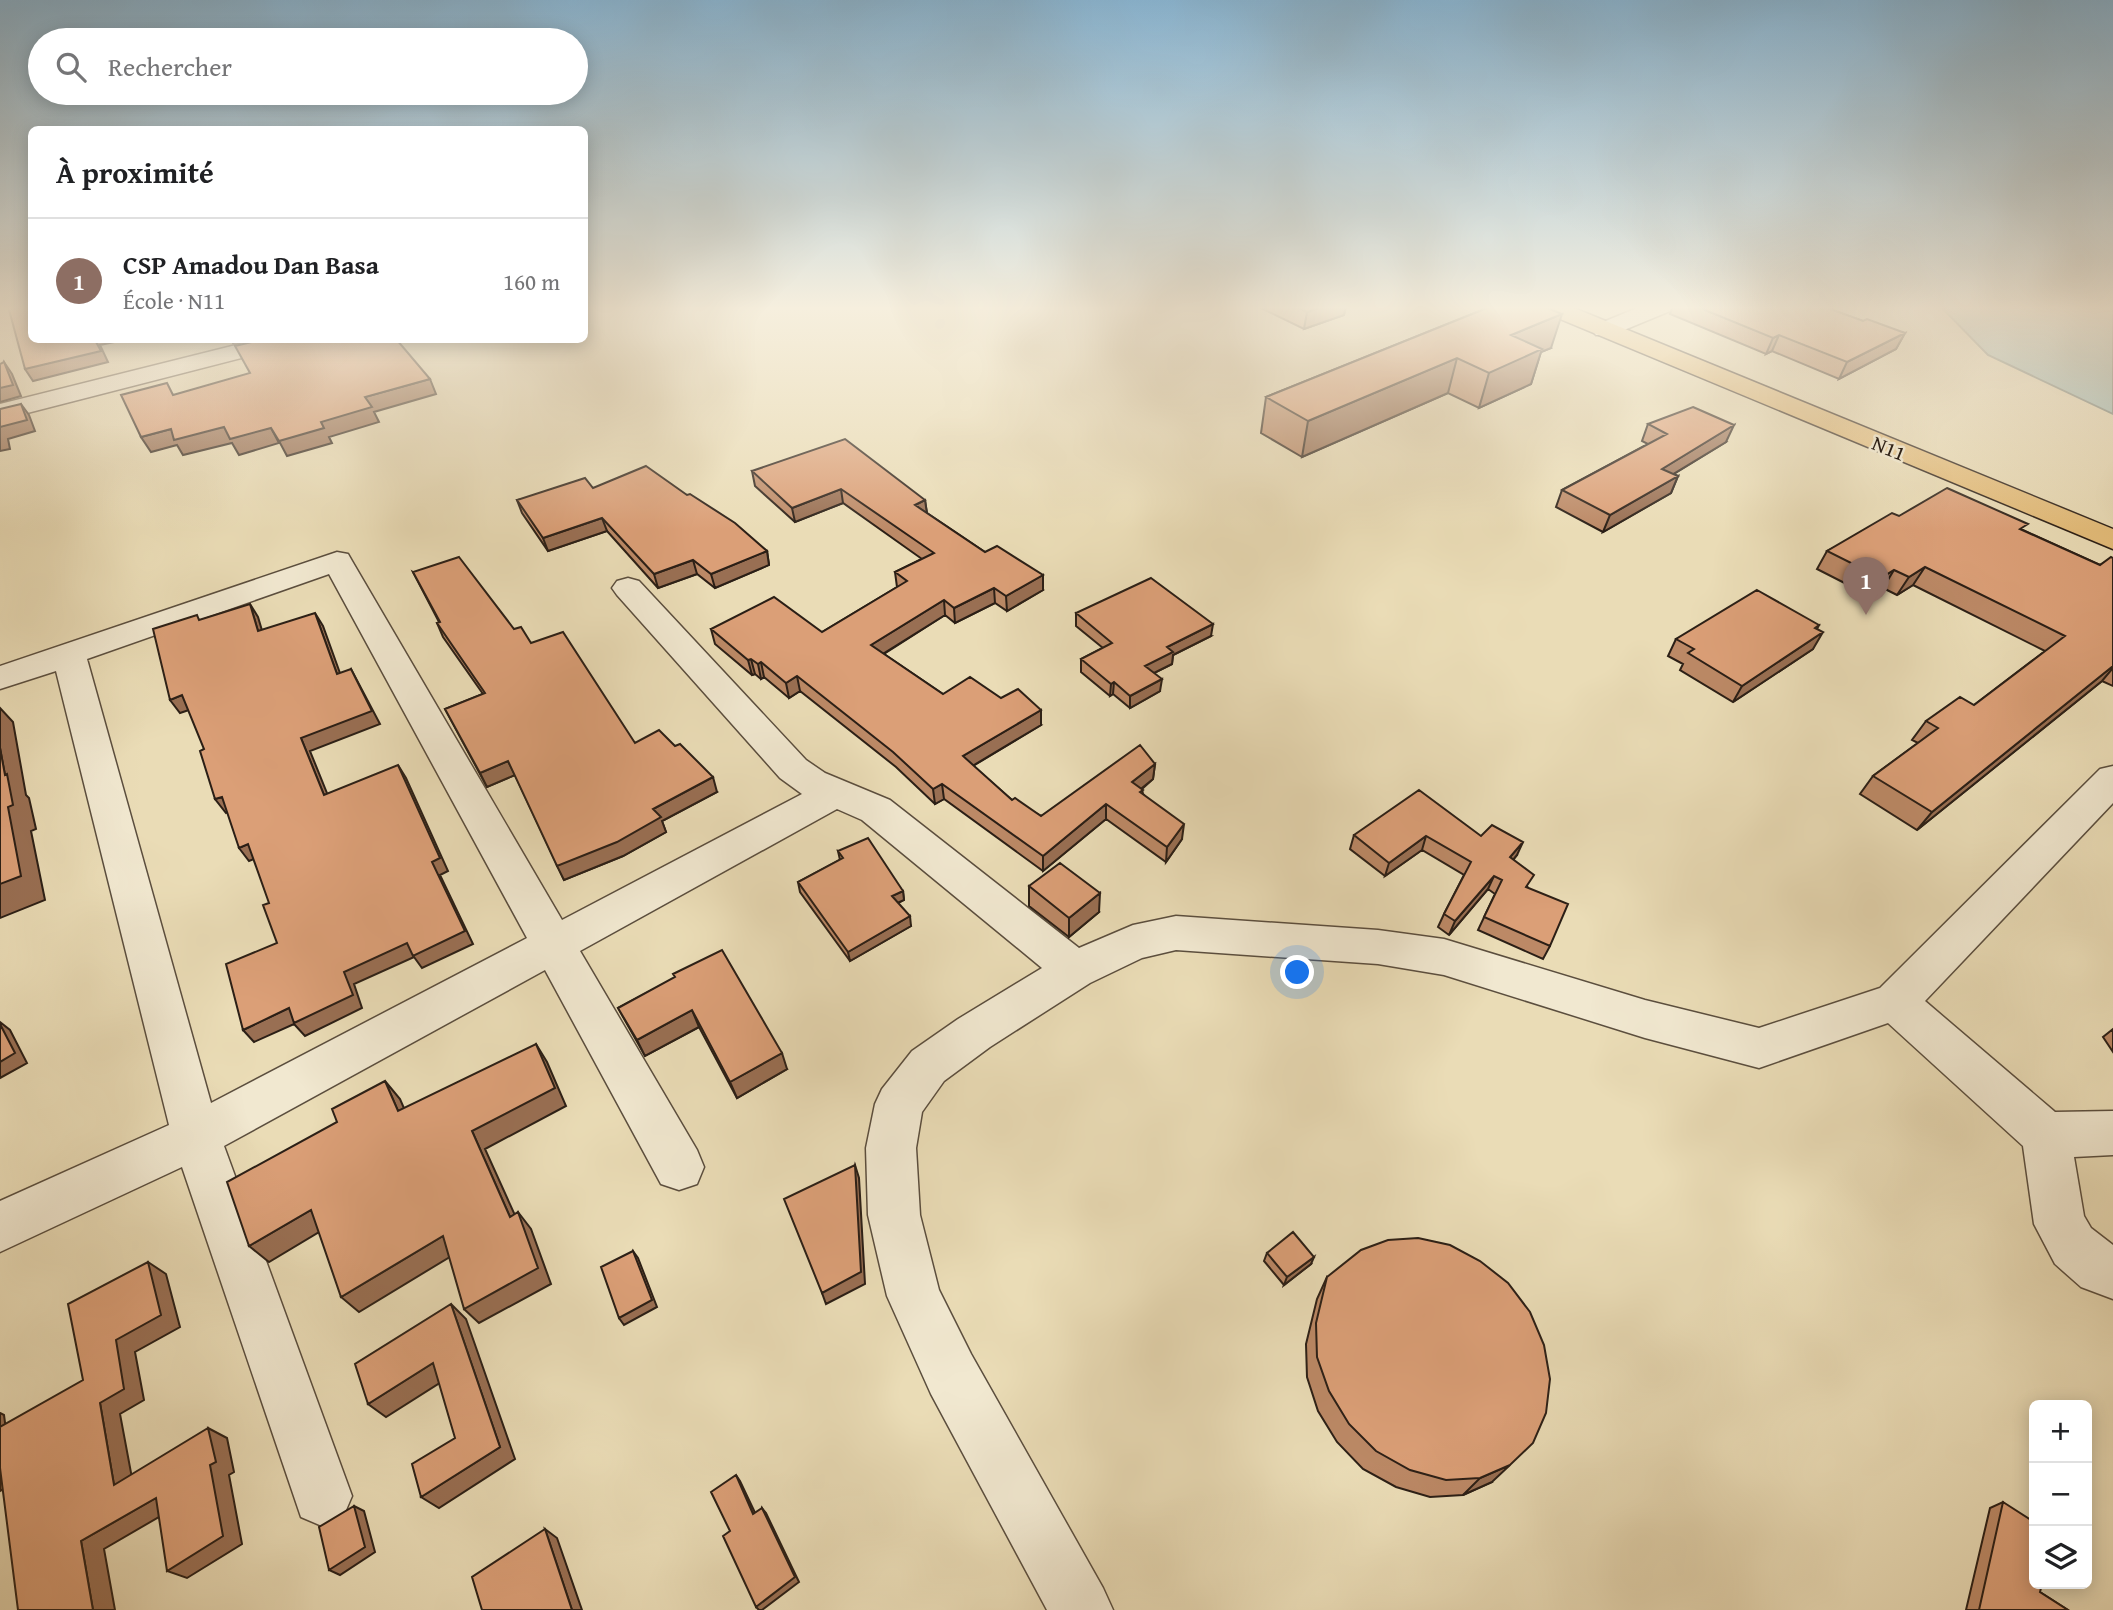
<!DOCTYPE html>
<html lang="fr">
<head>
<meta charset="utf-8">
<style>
	body { margin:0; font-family:"Gentium Book Plus",serif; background:#f6f6f6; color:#202124 }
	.controls { position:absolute; right:21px; bottom:21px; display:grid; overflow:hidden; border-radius:10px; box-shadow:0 4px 18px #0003 }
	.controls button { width:63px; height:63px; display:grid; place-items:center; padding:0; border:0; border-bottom:2px solid #e0e0e0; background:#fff; color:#202124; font:35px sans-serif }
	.you { position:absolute; left:1298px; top:973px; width:24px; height:24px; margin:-18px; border:5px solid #fff; border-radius:50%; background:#1a73e8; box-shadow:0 0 0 10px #1a73e833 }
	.badge { display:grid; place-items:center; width:46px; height:46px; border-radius:50%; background:#1a73e8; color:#fff; font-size:23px; font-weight:700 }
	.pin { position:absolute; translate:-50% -58px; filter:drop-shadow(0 2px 4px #0008) }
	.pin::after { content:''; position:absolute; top:37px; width:24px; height:21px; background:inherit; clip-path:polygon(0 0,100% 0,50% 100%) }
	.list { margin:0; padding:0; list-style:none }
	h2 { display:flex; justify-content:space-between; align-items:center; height:91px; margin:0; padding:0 28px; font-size:30px }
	h2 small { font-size:23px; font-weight:400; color:#757577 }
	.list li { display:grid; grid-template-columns:46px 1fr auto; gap:21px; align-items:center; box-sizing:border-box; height:126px; padding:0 28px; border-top:2px solid #e0e0e0 }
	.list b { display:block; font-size:26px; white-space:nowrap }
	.list p { margin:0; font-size:23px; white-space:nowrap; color:#757577 }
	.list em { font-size:23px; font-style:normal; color:#757577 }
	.icon { flex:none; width:38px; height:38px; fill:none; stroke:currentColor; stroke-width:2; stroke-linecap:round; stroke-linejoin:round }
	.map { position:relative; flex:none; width:2113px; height:1610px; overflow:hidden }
	.search { position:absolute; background:#fff; box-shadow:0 4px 18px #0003; left:28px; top:28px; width:560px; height:77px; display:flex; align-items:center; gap:18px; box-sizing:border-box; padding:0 24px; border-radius:38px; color:#757577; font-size:26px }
	.panel { position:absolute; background:#fff; box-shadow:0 4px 18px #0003; left:28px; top:126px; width:560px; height:217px; border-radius:10px }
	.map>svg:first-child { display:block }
	.water { fill:#9abab5; stroke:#6e7c75; stroke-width:2 }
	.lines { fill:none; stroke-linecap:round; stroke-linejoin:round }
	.minor-casing { stroke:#5b4e3e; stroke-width:3 }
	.major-casing { stroke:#2b1f16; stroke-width:3 }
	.minor { fill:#f1e8d0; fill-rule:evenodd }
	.major { fill:#e5be7b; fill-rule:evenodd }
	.wall { fill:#bc8966; stroke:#2b1f16; stroke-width:2 }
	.shaded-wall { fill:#996f53; stroke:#2b1f16; stroke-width:2 }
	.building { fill:#db9f77; stroke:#2b1f16; stroke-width:2 }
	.labels { text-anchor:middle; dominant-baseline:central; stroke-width:5; stroke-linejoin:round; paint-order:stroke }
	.far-street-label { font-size:21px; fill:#2b1f16; stroke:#f1e8d0 }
</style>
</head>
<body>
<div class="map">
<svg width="2113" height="1610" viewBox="0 0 2113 1610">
	<rect width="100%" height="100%" fill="#eadcb6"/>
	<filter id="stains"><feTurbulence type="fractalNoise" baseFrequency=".00286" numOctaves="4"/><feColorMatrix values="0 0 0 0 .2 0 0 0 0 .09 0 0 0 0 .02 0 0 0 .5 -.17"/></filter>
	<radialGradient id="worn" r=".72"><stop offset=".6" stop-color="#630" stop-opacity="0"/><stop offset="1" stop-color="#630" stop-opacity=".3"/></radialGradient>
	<!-- water -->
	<path class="water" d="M 1940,306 L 2113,306 L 2113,414 L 1988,355 Z"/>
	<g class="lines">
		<!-- minor casing -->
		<g class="minor-casing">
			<path id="minor" d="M 1642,306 L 1674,306 L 1670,311 L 1612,335 L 1596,335 L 1592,330 L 1596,325 Z
				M 256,340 L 295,340 L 292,345 L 0,420 L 0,404 Z
				M 337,552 L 348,554 L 352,561 L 562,920 L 802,794 L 780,778 L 617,595 L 612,588 L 617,581 L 628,578 L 639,581 L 806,760 L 825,773 L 890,800 L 1079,948 L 1133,925 L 1176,916 L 1378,930 L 1444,939 L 1645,1000 L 1759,1028 L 1880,988 L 2100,769 L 2113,766 L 2113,803 L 1925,1001 L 2055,1112 L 2113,1111 L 2113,1155 L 2074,1157 L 2084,1216 L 2091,1228 L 2113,1245 L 2113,1299 L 2081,1287 L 2055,1264 L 2034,1224 L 2023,1146 L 1888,1023 L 1759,1068 L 1645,1038 L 1444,975 L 1378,964 L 1176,950 L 1142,958 L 1090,983 L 990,1047 L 944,1081 L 922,1112 L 916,1148 L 920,1215 L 939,1290 L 971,1354 L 1103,1588 L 1113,1610 L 1047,1610 L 931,1394 L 887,1296 L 868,1215 L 866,1148 L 875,1104 L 882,1089 L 912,1051 L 958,1019 L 1042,968 L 862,820 L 837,809 L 580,951 L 697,1150 L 704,1167 L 697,1184 L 679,1190 L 661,1184 L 545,970 L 224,1146 L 352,1496 L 343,1517 L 322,1526 L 301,1517 L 182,1167 L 0,1252 L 0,1201 L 169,1125 L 56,671 L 0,689 L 0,666 ZM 329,574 L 527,938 L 211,1103 L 87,659 Z"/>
		</g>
		<!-- major casing -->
		<g class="major-casing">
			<path id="major" d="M 1537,306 L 1569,306 L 2113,529 L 2113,549 L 1541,311 Z"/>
		</g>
		<!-- minor -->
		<use href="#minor" class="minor"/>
		<!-- major -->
		<use href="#major" class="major"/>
	</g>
	<!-- wall -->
	<path class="wall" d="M 1257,306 L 1346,306 L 1344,315 L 1304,329 Z
		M 1492,306 L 1551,348 L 1541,352 L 1531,384 L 1479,408 L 1448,393 L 1302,457 L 1261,433 L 1266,397 Z
		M 1673,306 L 1822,306 L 1863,321 L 1905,333 L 1896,349 L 1839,379 L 1772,351 L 1766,354 L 1670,314 Z
		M 1648,424 L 1726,442 L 1674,474 L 1678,476 L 1671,493 L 1603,532 L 1556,507 L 1562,490 L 1648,444 L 1642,441 Z
		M 752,471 L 925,500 L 927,513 L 985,552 L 1043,590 L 1007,611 L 995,603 L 955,623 L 945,615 L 884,654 L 943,694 L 1041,725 L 973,766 L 1012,800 L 1041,816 L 1155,764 L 1153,779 L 1142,789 L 1143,794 L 1182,839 L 1166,862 L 1106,819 L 1043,871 L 944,799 L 935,804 L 896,767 L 800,691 L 789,698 L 764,677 L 761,679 L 755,674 L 752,675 L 715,644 L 711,629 L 822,632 L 897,587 L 895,572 L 922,559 L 843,503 L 795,522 L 755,486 Z
		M 593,488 L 687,495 L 767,551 L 769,565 L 715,588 L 697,574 L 658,588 L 607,531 L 548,551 L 522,513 L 517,500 Z
		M 1899,516 L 2023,530 L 2100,565 L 2113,558 L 2113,686 L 2102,681 L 1917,830 L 1860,794 L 1873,776 L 1918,743 L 1912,740 L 1926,721 L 1974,705 L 2045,651 L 1913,585 L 1897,595 L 1883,588 L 1870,596 L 1817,569 L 1827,551 Z
		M 413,572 L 514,629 L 531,643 L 635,743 L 717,792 L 662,821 L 666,832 L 623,856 L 564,880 L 515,775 L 487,787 L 445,709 L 483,694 L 443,637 L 437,623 L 439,622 Z
		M 1076,613 L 1211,636 L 1173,655 L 1172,664 L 1154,673 L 1160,691 L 1130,708 L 1113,694 L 1110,696 L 1081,672 L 1081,659 L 1103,648 L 1076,626 Z
		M 1819,625 L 1817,629 L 1813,649 L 1733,702 L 1680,670 L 1683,664 L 1668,656 L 1676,639 Z
		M 1354,835 L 1481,836 L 1517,855 L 1513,860 L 1528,888 L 1550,946 L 1543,959 L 1478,930 L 1495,894 L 1488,889 L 1449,935 L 1438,927 L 1444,914 L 1464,875 L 1422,850 L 1385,876 L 1350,849 Z
		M 838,851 L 903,891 L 904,900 L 898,903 L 911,926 L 850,961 L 800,892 L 798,882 L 840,860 Z
		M 1029,886 L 1099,912 L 1069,937 L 1029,906 Z
		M 675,978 L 787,1069 L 737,1098 L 699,1027 L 645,1056 L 618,1008 Z
		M 2113,1029 L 2113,1052 L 2103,1037 Z
		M 1267,1253 L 1311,1264 L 1284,1285 L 1264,1261 Z
		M 1327,1277 L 1492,1482 L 1463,1495 L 1430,1497 L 1396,1487 L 1363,1469 L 1337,1442 L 1318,1411 L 1307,1377 L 1306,1344 L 1317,1299 Z
		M 2003,1502 L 2040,1592 L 2068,1610 L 1966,1610 L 1990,1508 Z"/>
	<!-- shaded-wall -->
	<path class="shaded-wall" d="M 1324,306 L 1346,306 L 1344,315 L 1304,329 L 1307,312 Z
		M 1562,314 L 1551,348 L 1541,352 L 1531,384 L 1479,408 L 1489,373 L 1511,335 Z
		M 1905,333 L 1896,349 L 1839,379 L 1847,362 Z
		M 1779,335 L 1772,351 L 1766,354 L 1773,338 Z
		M 95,340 L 124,340 L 100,345 L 108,362 L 33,381 L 25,369 Z
		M 231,340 L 247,340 L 233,343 Z
		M 1457,358 L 1448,393 L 1302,457 L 1308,421 Z
		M 4,362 L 12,374 L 21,396 L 0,402 L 0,388 Z
		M 430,379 L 436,394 L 374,412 L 379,422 L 329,437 L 332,443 L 287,456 L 279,441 L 321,422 L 365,397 Z
		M 21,404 L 29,415 L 35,431 L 8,439 L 10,449 L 0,451 L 0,427 Z
		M 1734,425 L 1726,442 L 1655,485 L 1662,469 Z
		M 224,427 L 271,428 L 279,443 L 239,455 L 232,443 L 183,455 L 177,445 L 151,452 L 141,437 L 171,429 Z
		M 1678,476 L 1671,493 L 1603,532 L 1610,515 Z
		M 841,489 L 843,503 L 795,522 L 792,508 Z
		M 925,500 L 927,514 L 915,505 Z
		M 602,518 L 607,531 L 548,551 L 543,538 Z
		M 767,551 L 769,565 L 715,588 L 711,574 Z
		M 693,560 L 697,574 L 658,588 L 654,574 Z
		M 1925,567 L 1913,585 L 1897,595 L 1909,577 Z
		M 1894,570 L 1883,588 L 1870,596 L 1881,578 Z
		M 1043,575 L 1043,590 L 1007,611 L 1006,596 Z
		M 994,588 L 995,603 L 955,623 L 954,608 Z
		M 944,600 L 945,615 L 873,660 L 871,645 Z
		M 250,604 L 258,617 L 266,644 L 258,631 Z
		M 315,613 L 323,626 L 345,687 L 337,674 Z
		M 1213,624 L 1211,636 L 1173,655 L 1172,664 L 1144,678 L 1145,666 L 1167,647 Z
		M 1823,632 L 1813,649 L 1733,702 L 1742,686 Z
		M 751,659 L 755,674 L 752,675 L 748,660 Z
		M 761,662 L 764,677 L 761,679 L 758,664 Z
		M 2113,666 L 2113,668 L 2102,681 L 1917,830 L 1932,812 Z
		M 351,669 L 380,724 L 310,751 L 333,808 L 324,795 L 301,738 Z
		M 797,676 L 800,691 L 789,698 L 786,683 Z
		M 1162,679 L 1160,691 L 1130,708 L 1130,696 Z
		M 1114,682 L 1113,694 L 1110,696 L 1111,684 Z
		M 182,695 L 192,709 L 180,713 L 170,700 Z
		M 0,708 L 13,722 L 26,795 L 29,798 L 36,829 L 31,831 L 45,900 L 0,918 L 0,884 L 8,807 L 5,775 L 0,748 Z
		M 1041,710 L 1041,725 L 964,771 L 963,756 Z
		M 508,761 L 515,775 L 487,787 L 480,773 Z
		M 1155,764 L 1153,779 L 1131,797 L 1132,782 Z
		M 398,765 L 406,778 L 448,871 L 440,875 L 473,944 L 422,968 L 414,957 L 354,984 L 362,1008 L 305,1036 L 294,1024 L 254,1042 L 243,1030 L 289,1008 L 344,972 L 432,862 Z
		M 713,777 L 717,792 L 662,821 L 666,832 L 623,856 L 564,880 L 557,866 L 653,809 Z
		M 942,784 L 944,799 L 935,804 L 933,789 Z
		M 222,797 L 232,810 L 226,813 L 215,799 Z
		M 1106,804 L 1106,819 L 1043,871 L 1043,856 Z
		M 1184,824 L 1182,839 L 1166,862 L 1167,847 Z
		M 1426,836 L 1422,850 L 1385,876 L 1389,863 Z
		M 1523,842 L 1517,855 L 1504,871 L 1510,857 Z
		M 248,844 L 259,857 L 249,861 L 239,848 Z
		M 1494,876 L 1488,889 L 1449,935 L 1455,921 Z
		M 903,891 L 904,900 L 893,905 L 892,896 Z
		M 1100,893 L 1099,912 L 1069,937 L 1069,918 Z
		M 910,916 L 911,926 L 850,961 L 848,952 Z
		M 692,1010 L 699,1027 L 645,1056 L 637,1040 Z
		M 0,1022 L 10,1030 L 27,1063 L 0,1078 Z
		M 536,1044 L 547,1062 L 566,1106 L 485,1149 L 523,1233 L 510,1217 L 472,1131 Z
		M 782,1053 L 787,1069 L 737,1098 L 730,1082 Z
		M 385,1081 L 400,1099 L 413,1129 L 398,1111 Z
		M 855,1165 L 859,1178 L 865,1284 L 826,1304 L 822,1293 Z
		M 311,1210 L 329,1226 L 269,1262 L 249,1246 Z
		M 518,1212 L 531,1229 L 551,1284 L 479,1323 L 464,1309 Z
		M 443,1236 L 458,1252 L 359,1312 L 341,1297 Z
		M 633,1251 L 638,1258 L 657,1307 L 624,1325 L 619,1318 Z
		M 1314,1257 L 1311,1264 L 1284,1285 L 1287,1277 Z
		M 148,1262 L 166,1274 L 180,1327 L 135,1352 L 144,1400 L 120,1414 L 135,1494 L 114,1485 L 100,1403 L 116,1340 Z
		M 451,1304 L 466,1319 L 515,1459 L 439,1508 L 421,1497 L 500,1447 Z
		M 433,1363 L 449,1377 L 386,1417 L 368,1404 Z
		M 0,1413 L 4,1415 L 8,1445 L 0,1442 Z
		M 208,1428 L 227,1438 L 234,1472 L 229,1475 L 242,1544 L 187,1578 L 167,1571 L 210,1465 Z
		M 1510,1465 L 1492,1482 L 1463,1495 L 1480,1478 Z
		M 0,1468 L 23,1477 L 0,1491 Z
		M 736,1475 L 740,1481 L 758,1519 L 753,1514 Z
		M 156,1498 L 176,1507 L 104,1549 L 115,1610 L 93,1610 L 81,1541 Z
		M 354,1506 L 364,1511 L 375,1552 L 340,1575 L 329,1570 Z
		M 762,1508 L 766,1513 L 799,1582 L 762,1610 L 759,1610 L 756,1607 Z
		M 545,1529 L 557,1538 L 582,1610 L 572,1610 Z"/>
	<!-- building -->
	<path class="building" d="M 8,306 L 32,306 L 32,340 L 95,340 L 101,351 L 25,369 Z
		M 1294,306 L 1324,306 L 1307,312 Z
		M 1492,306 L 1543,306 L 1562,314 L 1511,335 L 1542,349 L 1489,373 L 1457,358 L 1308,421 L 1266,397 Z
		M 1695,306 L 1822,306 L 1863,321 L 1867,319 L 1905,333 L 1847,362 L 1779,335 L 1773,338 Z
		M 260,340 L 296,340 L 298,342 L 310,340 L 397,340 L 430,379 L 365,397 L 372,407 L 321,422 L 324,428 L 279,441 L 271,428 L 230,439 L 224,427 L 174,440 L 171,429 L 141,437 L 121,395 L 167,383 L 173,395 L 250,373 L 235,346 Z
		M 4,362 L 13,385 L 0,388 L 0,364 Z
		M 21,404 L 27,420 L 0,427 L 0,409 Z
		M 1693,407 L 1734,425 L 1662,469 L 1678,476 L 1610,515 L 1562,490 L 1667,434 L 1648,424 Z
		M 845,439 L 925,500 L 915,505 L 985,552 L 997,546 L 1043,575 L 1006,596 L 994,588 L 954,608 L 944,600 L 871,645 L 943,694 L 970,677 L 1001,698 L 1018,689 L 1041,710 L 963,756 L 1012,800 L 1015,798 L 1041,816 L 1140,745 L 1155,764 L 1132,782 L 1143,790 L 1140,792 L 1184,824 L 1167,847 L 1106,804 L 1043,856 L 942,784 L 933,789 L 893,752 L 797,676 L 786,683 L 761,662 L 758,664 L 751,659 L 748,660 L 711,629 L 774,597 L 822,632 L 907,581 L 895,572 L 934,553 L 841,489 L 792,508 L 752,471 Z
		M 646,466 L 687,495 L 690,494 L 735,523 L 767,551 L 711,574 L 693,560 L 654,574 L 602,518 L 543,538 L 517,500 L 585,478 L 593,488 Z
		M 1947,488 L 2028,524 L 2020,529 L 2100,565 L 2111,557 L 2113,558 L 2113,666 L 1932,812 L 1873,776 L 1938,728 L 1926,721 L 1960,697 L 1974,705 L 2065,636 L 1925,567 L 1909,577 L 1894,570 L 1881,578 L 1827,551 L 1892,513 L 1899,516 Z
		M 459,557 L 514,629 L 521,627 L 531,643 L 563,632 L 635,743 L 659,730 L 675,746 L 680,744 L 713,777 L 653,809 L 661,817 L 617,842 L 557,866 L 508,761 L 480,773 L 445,709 L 485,693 L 437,623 L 440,622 L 413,572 Z
		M 1151,578 L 1213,624 L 1167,647 L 1173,652 L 1145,666 L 1162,679 L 1130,696 L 1114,682 L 1111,684 L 1081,659 L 1112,643 L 1076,613 Z
		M 1757,590 L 1819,625 L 1815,628 L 1823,632 L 1742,686 L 1688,653 L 1694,649 L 1676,639 Z
		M 250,604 L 258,631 L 315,613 L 337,674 L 351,669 L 372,711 L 301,738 L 324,795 L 398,765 L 440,858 L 432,862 L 465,931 L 413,956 L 407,943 L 344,972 L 353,995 L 294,1023 L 289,1008 L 243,1030 L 226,964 L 277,943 L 263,905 L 269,903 L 248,844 L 239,848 L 222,797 L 215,799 L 200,751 L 204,749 L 182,695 L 170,700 L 153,629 L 197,615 L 199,620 Z
		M 0,748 L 5,775 L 7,774 L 13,805 L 8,807 L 21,876 L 0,884 Z
		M 1419,790 L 1481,836 L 1492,825 L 1523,842 L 1510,857 L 1534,875 L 1526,887 L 1568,904 L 1550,946 L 1484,917 L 1502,880 L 1494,876 L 1455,921 L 1444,914 L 1471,862 L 1426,836 L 1389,863 L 1354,835 Z
		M 868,838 L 903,891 L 892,896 L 910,916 L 848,952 L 798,882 L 843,858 L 838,851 Z
		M 1060,863 L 1100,893 L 1069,918 L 1029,886 Z
		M 722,950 L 782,1053 L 730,1082 L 692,1010 L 637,1040 L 618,1008 L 675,977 L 673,974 Z
		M 0,1024 L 15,1053 L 0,1062 Z
		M 536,1044 L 555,1088 L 472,1131 L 510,1217 L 518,1212 L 538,1268 L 464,1309 L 443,1236 L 341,1297 L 311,1210 L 249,1246 L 227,1182 L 337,1122 L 332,1109 L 385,1081 L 398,1111 Z
		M 855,1165 L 861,1272 L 822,1293 L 784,1199 Z
		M 1293,1232 L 1314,1257 L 1287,1277 L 1267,1253 Z
		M 1418,1238 L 1450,1245 L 1480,1261 L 1508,1283 L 1530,1312 L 1544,1345 L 1550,1379 L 1546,1413 L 1533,1443 L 1510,1465 L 1480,1478 L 1446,1480 L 1410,1470 L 1376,1451 L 1349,1424 L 1329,1391 L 1317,1357 L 1316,1323 L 1327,1277 L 1361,1250 L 1388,1240 Z
		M 633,1251 L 652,1300 L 619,1318 L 601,1267 Z
		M 148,1262 L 161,1315 L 116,1340 L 124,1389 L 100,1403 L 114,1485 L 208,1428 L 216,1462 L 210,1465 L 223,1536 L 167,1571 L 156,1498 L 81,1541 L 93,1610 L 18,1610 L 0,1468 L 0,1427 L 83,1380 L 68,1304 Z
		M 451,1304 L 500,1447 L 421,1497 L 412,1464 L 455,1438 L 433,1363 L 368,1404 L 355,1364 Z
		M 736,1475 L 753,1514 L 762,1508 L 795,1577 L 756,1607 L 723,1536 L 730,1531 L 711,1492 Z
		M 2003,1502 L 2034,1522 L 2034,1584 L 2042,1584 L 2040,1592 L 2068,1610 L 1979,1610 Z
		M 354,1506 L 365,1547 L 329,1570 L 319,1527 Z
		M 545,1529 L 572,1610 L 482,1610 L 472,1577 Z"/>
	<!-- sky -->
	<linearGradient id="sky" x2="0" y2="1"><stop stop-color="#89b6d4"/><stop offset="0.58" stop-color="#f6efde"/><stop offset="1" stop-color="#f6efde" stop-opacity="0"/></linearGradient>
	<rect width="2113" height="531" fill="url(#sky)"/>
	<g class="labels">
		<!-- far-street labels -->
		<g class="far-street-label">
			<text transform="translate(1889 448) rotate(22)">N11</text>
		</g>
	</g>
	<rect width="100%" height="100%" filter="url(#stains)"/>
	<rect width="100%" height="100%" fill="url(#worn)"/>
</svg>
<div class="controls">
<button>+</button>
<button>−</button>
<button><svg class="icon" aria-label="layers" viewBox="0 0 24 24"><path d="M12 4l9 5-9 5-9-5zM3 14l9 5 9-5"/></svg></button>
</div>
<div class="you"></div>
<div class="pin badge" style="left:1866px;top:615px;background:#8d6e63">1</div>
<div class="search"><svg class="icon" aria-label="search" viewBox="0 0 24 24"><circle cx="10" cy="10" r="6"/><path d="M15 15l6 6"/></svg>Rechercher</div>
<section class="panel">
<h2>À proximité<small></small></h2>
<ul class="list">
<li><span class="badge" style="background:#8d6e63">1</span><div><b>CSP Amadou Dan Basa</b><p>École · N11</p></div><em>160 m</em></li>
</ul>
</section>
</div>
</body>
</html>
